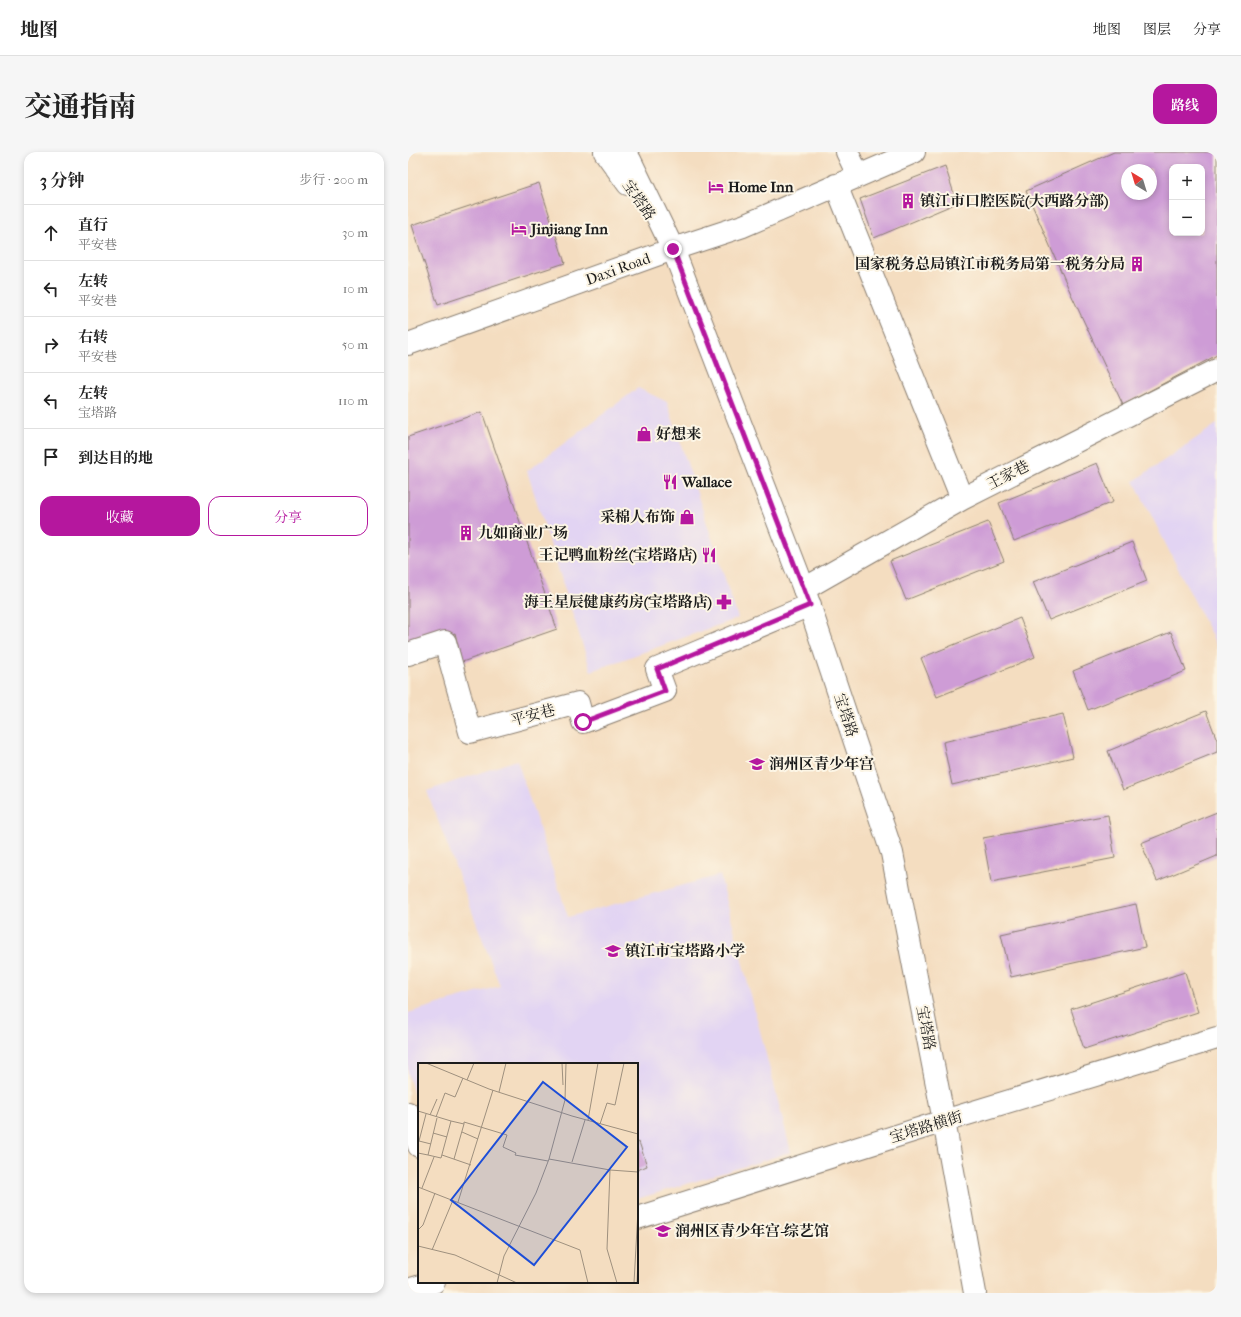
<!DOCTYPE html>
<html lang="zh">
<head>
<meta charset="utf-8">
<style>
	body { margin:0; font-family:"IM FELL French Canon","Noto Serif SC",serif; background:#f6f6f6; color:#222 }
	.controls { position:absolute; right:12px; top:12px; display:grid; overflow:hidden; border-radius:8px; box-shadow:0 2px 6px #0003 }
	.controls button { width:36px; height:36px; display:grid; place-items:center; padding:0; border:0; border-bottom:1px solid #e0e0e0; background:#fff; color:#222; font:20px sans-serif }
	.compass { position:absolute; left:713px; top:12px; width:36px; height:36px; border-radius:50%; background:#fff; box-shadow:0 2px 6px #0003; rotate:322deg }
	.stop { position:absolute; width:12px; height:12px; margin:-9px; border:3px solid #b5179e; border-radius:50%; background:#fff }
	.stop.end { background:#b5179e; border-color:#fff; box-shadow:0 1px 4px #0008 }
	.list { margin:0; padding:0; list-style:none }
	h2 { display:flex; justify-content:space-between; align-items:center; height:52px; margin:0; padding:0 16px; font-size:17px }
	h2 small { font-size:13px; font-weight:400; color:#767676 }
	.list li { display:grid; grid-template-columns:26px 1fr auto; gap:12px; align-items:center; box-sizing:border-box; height:56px; padding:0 16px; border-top:1px solid #e0e0e0 }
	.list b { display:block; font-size:15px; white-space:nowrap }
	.list p { margin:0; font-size:13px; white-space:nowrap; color:#767676 }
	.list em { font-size:13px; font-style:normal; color:#767676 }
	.actions { display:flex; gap:8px; padding:12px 16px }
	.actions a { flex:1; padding:9px 0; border:1px solid #b5179e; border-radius:12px; text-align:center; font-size:14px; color:#b5179e }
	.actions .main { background:#b5179e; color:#fff }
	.icon { flex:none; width:22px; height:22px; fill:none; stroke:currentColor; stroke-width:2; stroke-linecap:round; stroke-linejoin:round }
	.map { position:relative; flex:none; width:809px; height:1141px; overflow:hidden; border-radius:12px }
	header { display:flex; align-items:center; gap:24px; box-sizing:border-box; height:56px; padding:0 20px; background:#fff; border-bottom:1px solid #e0e0e0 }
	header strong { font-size:19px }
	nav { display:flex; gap:22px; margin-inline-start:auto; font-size:14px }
	.intro { display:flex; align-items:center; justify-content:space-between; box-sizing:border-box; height:96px; padding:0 24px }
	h1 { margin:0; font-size:28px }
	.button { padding:10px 18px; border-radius:12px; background:#b5179e; color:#fff; font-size:14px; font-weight:700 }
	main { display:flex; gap:24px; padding:0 24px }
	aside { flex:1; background:#fff; border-radius:12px; box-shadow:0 2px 6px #0003 }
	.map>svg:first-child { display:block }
	.built { fill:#e2d4f3 }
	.building { fill:#ce9cd6; fill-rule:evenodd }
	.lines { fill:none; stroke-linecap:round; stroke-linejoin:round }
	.minor-casing { stroke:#887c6e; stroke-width:24 }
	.major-casing { stroke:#887c6e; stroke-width:24 }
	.minor { stroke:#fff; stroke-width:22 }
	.major { stroke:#fff; stroke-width:22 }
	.route { stroke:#b5179e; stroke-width:5 }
	.labels { text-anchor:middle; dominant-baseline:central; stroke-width:4; stroke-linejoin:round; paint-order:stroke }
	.poi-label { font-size:15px; font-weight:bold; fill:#1c1c1c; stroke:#fcf5e5; text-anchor:start }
	.street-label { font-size:15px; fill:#1c1c1c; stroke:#fcf5e5 }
	.inset-road { fill:none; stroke:#9e907e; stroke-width:1 }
	.view { fill:#1d4ed8; fill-opacity:0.15; stroke:#1d4ed8; stroke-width:2 }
	.inset-edge { fill:none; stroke:#1c1c1c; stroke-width:2 }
</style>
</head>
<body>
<header>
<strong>地图</strong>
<nav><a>地图</a><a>图层</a><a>分享</a></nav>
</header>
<div class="intro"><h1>交通指南</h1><a class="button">路线</a></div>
<main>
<aside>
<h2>3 分钟<small>步行 · 200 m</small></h2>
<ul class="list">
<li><svg class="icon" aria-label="ahead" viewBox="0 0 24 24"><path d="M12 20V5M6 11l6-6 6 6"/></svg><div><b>直行</b><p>平安巷</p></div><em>30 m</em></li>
<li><svg class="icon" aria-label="left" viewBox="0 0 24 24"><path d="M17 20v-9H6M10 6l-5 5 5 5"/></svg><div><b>左转</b><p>平安巷</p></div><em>10 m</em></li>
<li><svg class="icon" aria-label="right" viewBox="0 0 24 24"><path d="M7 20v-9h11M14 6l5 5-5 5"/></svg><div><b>右转</b><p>平安巷</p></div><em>50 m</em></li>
<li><svg class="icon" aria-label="left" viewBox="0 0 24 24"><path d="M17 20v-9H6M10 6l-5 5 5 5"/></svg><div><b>左转</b><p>宝塔路</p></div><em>110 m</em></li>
<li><svg class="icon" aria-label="arrive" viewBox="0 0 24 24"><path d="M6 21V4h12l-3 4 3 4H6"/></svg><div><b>到达目的地</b></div></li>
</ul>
<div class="actions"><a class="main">收藏</a><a>分享</a></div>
</aside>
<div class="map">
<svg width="809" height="1141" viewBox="0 0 809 1141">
	<rect width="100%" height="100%" fill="#fcf5e5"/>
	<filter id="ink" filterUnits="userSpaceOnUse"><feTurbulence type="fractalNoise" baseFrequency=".025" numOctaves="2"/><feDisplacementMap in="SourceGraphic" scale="8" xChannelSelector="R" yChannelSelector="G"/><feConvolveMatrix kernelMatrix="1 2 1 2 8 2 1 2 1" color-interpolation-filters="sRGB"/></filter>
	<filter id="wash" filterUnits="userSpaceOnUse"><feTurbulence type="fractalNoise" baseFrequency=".012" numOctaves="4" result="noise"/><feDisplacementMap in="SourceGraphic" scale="16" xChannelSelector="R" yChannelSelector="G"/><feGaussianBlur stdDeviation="0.9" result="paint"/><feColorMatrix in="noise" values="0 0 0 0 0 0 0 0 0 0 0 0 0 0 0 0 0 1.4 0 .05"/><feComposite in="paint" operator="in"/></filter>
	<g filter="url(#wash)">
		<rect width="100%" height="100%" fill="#f4ddc0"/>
		<!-- built -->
		<path class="built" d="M 230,236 L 259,250 L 330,466 L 183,519 L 119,319 Z
			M 809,272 L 809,494 L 726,329 Z
			M 109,608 L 160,765 L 312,723 L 383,1000 L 229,1047 L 229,912 L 11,912 L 11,960 L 0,921 L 0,861 L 92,834 L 19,639 Z"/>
		<g id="blocks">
			<!-- building -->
			<path class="building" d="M 706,0 L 809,0 L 809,203 L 715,253 L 663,142 L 618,39 ZM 764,15 L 794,15 L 794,81 L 764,81 ZM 719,18 L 743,18 L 743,42 L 719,42 Z
				M 537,14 L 549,51 L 466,86 L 452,47 Z
				M 131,31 L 157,111 L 30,153 L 4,73 Z
				M 74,260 L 149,477 L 54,510 L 47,481 L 0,495 L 0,285 Z
				M 689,311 L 705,350 L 606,389 L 591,351 Z
				M 580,370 L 596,409 L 498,448 L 482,409 Z
				M 724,390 L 739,429 L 641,468 L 625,430 Z
				M 612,466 L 627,505 L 529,545 L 513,506 Z
				M 763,480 L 778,519 L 680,558 L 665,519 Z
				M 798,559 L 809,588 L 809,600 L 715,638 L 700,599 Z
				M 655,562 L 665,605 L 544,633 L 535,590 Z
				M 809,660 L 809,704 L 749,729 L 733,691 Z
				M 700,663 L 707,706 L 583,730 L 575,686 Z
				M 728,752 L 737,795 L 603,825 L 593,782 Z
				M 777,820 L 790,860 L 676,897 L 663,857 Z
				M 231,990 L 239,1014 L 229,1018 L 229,991 Z"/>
		</g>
	</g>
	<g filter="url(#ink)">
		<use href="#blocks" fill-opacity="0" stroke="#887c6e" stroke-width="1"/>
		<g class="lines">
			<!-- minor casing -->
			<g class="minor-casing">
				<path id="minor" d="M 439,0 L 450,23
					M 428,33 L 554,347
					M 0,192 L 265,97 L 335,74 L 506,0
					M 396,437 L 554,347 L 809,218
					M 0,502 L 37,490 L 62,580 L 170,551 L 175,570 L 257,539 L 249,517 L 402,453
					M 0,961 L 11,994
					M 229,1066 L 536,969 L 809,886
					M 0,1138 L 26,1130"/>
			</g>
			<!-- major casing -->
			<g class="major-casing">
				<path id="major" d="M 197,0 L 220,32
					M 216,0 L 222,8 L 265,97 L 396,437 L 484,701 L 536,969 L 567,1141"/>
			</g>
			<!-- minor -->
			<use href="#minor" class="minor"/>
			<!-- major -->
			<use href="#major" class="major"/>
		</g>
	</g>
	<g class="lines" filter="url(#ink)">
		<!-- route -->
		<path class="route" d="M 175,570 L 257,539 L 249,517 L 402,453 L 265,97"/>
	</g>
	<!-- icons -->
	<defs>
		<g id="hotel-bare" transform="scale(1.2)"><path d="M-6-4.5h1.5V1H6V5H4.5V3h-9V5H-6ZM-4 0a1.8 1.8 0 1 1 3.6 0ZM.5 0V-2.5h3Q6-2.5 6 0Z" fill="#b5179e" stroke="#fcf5e5" stroke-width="2.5" paint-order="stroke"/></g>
		<g id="building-bare" transform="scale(1.2)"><path d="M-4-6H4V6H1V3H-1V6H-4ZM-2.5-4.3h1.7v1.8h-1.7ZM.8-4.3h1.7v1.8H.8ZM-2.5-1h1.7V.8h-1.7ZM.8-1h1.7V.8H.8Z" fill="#b5179e" stroke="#fcf5e5" stroke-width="2.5" paint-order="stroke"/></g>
		<g id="shop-bare" transform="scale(1.2)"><path d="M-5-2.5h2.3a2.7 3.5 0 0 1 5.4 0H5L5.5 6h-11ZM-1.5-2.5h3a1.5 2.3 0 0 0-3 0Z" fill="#b5179e" stroke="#fcf5e5" stroke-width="2.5" paint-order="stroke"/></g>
		<g id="restaurant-bare" transform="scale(1.2)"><path d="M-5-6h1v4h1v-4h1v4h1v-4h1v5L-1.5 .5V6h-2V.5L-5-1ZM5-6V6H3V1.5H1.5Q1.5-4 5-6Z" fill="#b5179e" stroke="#fcf5e5" stroke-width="2.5" paint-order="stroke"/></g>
		<g id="pharmacy-bare" transform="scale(1.2)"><path d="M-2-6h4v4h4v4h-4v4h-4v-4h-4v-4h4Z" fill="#b5179e" stroke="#fcf5e5" stroke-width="2.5" paint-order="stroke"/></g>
		<g id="school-bare" transform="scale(1.2)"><path d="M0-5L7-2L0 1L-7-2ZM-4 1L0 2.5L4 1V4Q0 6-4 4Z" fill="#b5179e" stroke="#fcf5e5" stroke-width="2.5" paint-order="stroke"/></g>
	</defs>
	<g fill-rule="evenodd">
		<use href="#hotel-bare" x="308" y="35"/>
		<use href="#building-bare" x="500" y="49"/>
		<use href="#hotel-bare" x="111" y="77"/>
		<use href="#building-bare" x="729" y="112"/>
		<use href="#shop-bare" x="236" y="282"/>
		<use href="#restaurant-bare" x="262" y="330"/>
		<use href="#shop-bare" x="279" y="365"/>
		<use href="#building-bare" x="58" y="381"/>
		<use href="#restaurant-bare" x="301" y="403"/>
		<use href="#pharmacy-bare" x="316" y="450"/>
		<use href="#school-bare" x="349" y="612"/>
		<use href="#school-bare" x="205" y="799"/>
		<use href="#school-bare" x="255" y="1079"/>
	</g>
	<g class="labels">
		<!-- poi labels -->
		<g class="poi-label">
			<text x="320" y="35">Home Inn</text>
			<text x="512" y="49">镇江市口腔医院(大西路分部)</text>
			<text x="123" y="77">Jinjiang Inn</text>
			<text x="717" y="112" text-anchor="end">国家税务总局镇江市税务局第一税务分局</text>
			<text x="248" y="282">好想来</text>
			<text x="274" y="330">Wallace</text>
			<text x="267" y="365" text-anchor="end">采棉人布饰</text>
			<text x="70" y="381">九如商业广场</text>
			<text x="289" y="403" text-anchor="end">王记鸭血粉丝(宝塔路店)</text>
			<text x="304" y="450" text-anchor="end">海王星辰健康药房(宝塔路店)</text>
			<text x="361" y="612">润州区青少年宫</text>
			<text x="217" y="799">镇江市宝塔路小学</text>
			<text x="267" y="1079">润州区青少年宫-综艺馆</text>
		</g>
		<!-- street labels -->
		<g class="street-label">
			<text transform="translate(231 48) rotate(55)">宝塔路</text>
			<text transform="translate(210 117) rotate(-20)">Daxi Road</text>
			<text transform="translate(600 323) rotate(-27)">王家巷</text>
			<text transform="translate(125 563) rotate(-15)">平安巷</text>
			<text transform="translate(438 563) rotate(72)">宝塔路</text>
			<text transform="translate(518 876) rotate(79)">宝塔路</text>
			<text transform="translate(518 975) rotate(-17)">宝塔路横街</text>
		</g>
	</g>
	<!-- overview -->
	<g transform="translate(10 911)">
		<rect width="220" height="220" fill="#f4ddc0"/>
		<path class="inset-road" d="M 8,0 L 71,26 L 154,53 L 220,71M 144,0 L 145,22M 49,17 L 56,0M 81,29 L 88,0M 0,48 L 33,58 L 46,61 L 46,59 L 89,72 L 85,84 L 98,90 L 97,92 L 130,98M 8,51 L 1,78 L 13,81M 12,52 L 19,36M 18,54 L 27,30 L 37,34 L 45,15M 170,57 L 180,0M 182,61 L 189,40 L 197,42 L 206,0M 44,69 L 60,76M 15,70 L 29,74M 0,90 L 10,92 L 19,55M 10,92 L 23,95 L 33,58M 24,92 L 53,102M 36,96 L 46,61M 131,96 L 192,107 L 220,109M 154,99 L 167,57M 192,107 L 189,186 L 199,220M 0,124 L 162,187 L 170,220M 4,125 L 16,94M 40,139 L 75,27M 0,167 L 5,162 L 17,130M 0,183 L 37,192 L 99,220M 14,187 L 35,137M 79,220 L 86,193 L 118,130 L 131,96 L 147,37 L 148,0M 216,220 L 220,147M 219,220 L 220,196"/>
		<path class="view" d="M 125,19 L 209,84 L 116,202 L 33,137 Z"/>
		<rect width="220" height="220" class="inset-edge"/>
	</g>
</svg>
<div class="controls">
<button>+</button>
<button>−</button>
</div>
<svg class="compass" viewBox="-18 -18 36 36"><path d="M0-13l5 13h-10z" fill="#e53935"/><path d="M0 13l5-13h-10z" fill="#767676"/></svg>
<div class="stop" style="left:175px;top:570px"></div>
<div class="stop end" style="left:265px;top:97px"></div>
</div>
</main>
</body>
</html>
